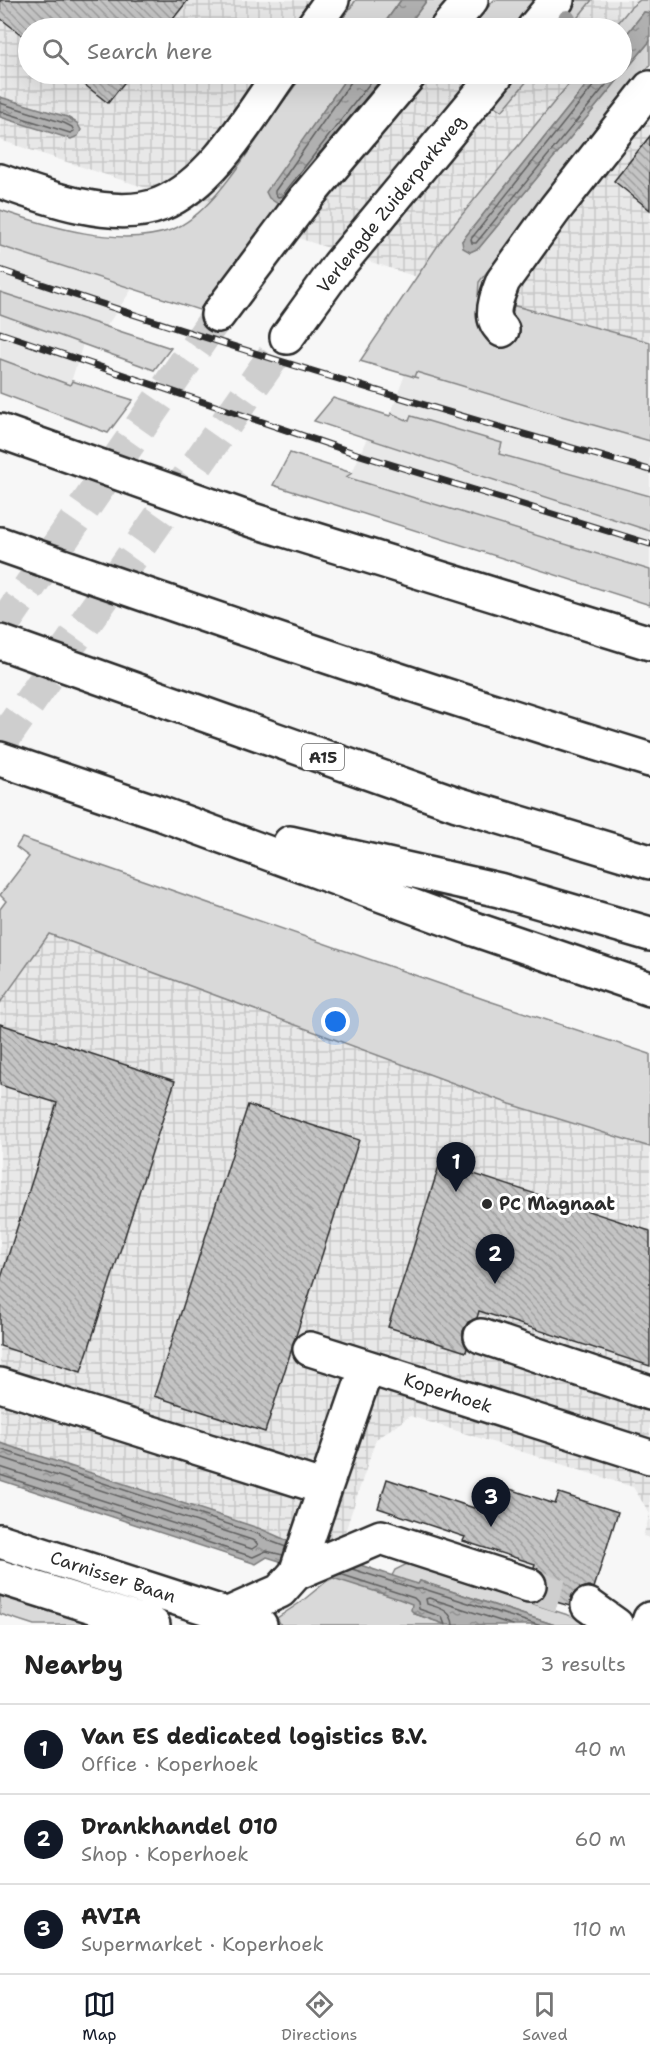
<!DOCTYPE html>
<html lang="en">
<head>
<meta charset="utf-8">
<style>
	body { margin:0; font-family:"Shantell Sans",sans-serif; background:#f6f6f6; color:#222 }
	.you { position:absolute; left:336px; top:1022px; width:21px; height:21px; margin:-15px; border:4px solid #fff; border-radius:50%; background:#1a73e8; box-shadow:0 0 0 9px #1a73e833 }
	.badge { display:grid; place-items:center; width:39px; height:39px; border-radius:50%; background:#111827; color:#fff; font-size:20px; font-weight:700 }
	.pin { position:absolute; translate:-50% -50px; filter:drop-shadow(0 2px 3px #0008) }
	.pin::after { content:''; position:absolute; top:32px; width:21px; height:18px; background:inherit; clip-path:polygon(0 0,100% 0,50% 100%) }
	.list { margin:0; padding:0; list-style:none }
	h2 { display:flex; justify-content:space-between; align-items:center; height:78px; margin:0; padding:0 24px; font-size:26px }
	h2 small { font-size:20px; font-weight:400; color:#767676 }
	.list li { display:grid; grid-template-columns:39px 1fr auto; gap:18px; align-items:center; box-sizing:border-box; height:90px; padding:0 24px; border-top:2px solid #e0e0e0 }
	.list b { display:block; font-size:22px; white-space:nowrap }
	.list p { margin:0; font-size:20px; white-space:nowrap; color:#767676 }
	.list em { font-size:20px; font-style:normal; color:#767676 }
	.icon { flex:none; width:33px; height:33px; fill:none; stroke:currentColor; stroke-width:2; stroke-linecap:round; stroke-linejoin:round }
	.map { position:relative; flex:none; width:650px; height:1625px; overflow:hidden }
	.search { position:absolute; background:#fff; box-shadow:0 6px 24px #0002; left:18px; right:18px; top:18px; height:66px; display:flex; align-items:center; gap:15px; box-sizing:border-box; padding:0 21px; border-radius:33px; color:#767676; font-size:22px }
	.sheet { height:348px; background:#fff }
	nav { display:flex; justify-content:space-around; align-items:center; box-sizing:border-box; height:84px; border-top:2px solid #e0e0e0; background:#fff; font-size:16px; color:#767676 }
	nav a { display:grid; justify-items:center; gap:3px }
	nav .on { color:#111827 }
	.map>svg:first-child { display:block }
	.built { fill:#e8e8e8 }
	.industrial { fill:url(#industrial-grid); fill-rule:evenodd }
	.grass { fill:#d9d9d9; stroke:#828282; stroke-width:1.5 }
	.water { fill:url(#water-ripples); stroke:#7b7b7b; stroke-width:1.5 }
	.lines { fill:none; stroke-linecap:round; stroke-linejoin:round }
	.shore { stroke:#606060; stroke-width:1.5 }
	.building { fill:url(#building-back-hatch); stroke:#2b2b2b; stroke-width:1.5 }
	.minor-tunnel { stroke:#cecece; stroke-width:33; stroke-dasharray:33 16; stroke-linecap:butt }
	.major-tunnel { stroke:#cecece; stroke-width:33; stroke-dasharray:33 16; stroke-linecap:butt }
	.minor-casing { stroke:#2b2b2b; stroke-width:38 }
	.major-casing { stroke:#2b2b2b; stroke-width:38 }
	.highway-casing { stroke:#2b2b2b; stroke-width:38 }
	.minor { stroke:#fff; stroke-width:33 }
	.major { stroke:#fff; stroke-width:33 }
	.highway { stroke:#fff; stroke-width:33 }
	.rail-casing { stroke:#2b2b2b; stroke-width:7 }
	.rail { stroke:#fff; stroke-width:4.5; stroke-dasharray:14; stroke-linecap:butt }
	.tree { fill:#9e9e9e }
	.poi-dot { fill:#2b2b2b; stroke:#fff; stroke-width:2 }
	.labels { text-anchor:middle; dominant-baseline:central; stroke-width:6; stroke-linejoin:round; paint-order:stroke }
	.shield { fill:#fff; stroke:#6b6b6b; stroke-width:1.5 }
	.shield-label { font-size:16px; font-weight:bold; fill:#2b2b2b }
	.street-label { font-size:18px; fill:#2b2b2b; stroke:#fff }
	.poi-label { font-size:18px; font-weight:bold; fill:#2b2b2b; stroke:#fff; text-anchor:start }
</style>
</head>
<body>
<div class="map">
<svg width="650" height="1625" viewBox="0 0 650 1625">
	<defs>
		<pattern id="industrial-grid" width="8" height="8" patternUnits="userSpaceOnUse" patternTransform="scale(1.5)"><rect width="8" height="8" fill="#e8e8e8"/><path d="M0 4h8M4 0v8" fill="none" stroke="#c7c7c7"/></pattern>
		<pattern id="water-ripples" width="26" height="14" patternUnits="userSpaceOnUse" patternTransform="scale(1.5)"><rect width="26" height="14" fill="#b0b0b0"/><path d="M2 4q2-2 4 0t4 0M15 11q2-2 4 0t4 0" fill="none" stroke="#8f8f8f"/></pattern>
		<pattern id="building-back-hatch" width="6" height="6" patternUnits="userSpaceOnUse" patternTransform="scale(1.5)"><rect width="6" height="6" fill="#c4c4c4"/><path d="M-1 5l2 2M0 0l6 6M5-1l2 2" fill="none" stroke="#9f9f9f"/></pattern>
	</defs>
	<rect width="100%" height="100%" fill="#f7f7f7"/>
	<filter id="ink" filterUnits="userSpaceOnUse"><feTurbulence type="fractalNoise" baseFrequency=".0167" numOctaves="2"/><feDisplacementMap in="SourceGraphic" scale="12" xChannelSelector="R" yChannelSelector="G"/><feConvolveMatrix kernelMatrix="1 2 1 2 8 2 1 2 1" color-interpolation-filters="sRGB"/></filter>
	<g filter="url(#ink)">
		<!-- built -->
		<path class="built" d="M 0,246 L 132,289 L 106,327 L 0,292 Z
			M 0,314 L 83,344 L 70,385 L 0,359 Z
			M 415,372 L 558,415 L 650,441 L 650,496 L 499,454 L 501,443 L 411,417 L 409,421 L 391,413 L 405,374 L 414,377 Z
			M 367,438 L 650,531 L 650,570 L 345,477 L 352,473 Z"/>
		<!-- industrial -->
		<path class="industrial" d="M 0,0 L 650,0 L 650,342 L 496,303 L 0,140 ZM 28,28 L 622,28 L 622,74 L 28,74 Z
			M 49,934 L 510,1103 L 650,1147 L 650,1538 L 643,1536 L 650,1514 L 633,1487 L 410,1416 L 376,1439 L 337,1556 L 272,1535 L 261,1529 L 0,1443 L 0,1003 Z"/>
		<!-- grass -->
		<path class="grass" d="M 356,0 L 401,0 L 381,28 L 336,28 Z
			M 427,0 L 460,0 L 437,28 L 406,28 Z
			M 494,0 L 543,0 L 520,28 L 471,28 Z
			M 576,0 L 592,0 L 569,28 L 553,28 Z
			M 640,0 L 650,0 L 650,13 L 644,12 L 622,40 L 622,28 L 614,28 L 630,8 Z
			M 650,41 L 650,65 L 479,282 L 478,296 L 650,342 L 650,441 L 558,415 L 416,372 L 414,377 L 418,378 L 360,361 L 443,238 L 577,74 L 595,74 L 462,241 L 470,252 L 479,248 Z
			M 304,74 L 349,74 L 267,192 L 281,206 L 199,310 L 0,246 L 0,210 C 50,227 119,248 171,230 C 207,217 240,164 261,134 C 275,113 289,93 304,74 Z
			M 517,74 L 533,74 L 502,111 L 493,105 Z
			M 0,292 L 171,348 L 154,370 L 0,314 Z
			M 0,359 L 70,385 L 72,381 L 133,400 L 108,433 L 0,393 Z
			M 333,398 L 390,416 L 391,413 L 409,421 L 411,416 L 502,443 L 499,454 L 650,496 L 650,531 L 314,421 Z
			M 290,453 L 352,473 L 346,477 L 650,570 L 650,605 L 273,485 Z
			M 22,838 L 486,1000 L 650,1054 L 650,1147 L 510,1104 L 49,934 L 0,1003 L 0,909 L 6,901 L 0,895 L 29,857 L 16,847 Z
			M 407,1564 L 590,1622 L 594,1625 L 555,1625 L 420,1581 L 412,1604 L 415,1614 L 447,1625 L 281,1625 L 277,1618 L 301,1602 L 327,1581 L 335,1577 L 386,1587 L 395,1570 Z
			M 0,1589 L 115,1625 L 34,1625 L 0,1614 Z"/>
		<!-- water -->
		<path class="water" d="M 401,0 L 427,0 L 406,28 L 381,28 Z
			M 644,12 L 650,13 L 650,41 L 479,248 L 470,252 L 463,248 L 462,241 L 595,74 L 622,74 L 622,40 Z
			M 349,74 L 385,74 L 281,206 L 269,198 L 266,192 Z
			M 0,97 L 67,117 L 77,123 L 81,130 L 78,136 L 71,139 L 0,117 Z
			M 0,1443 L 261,1529 L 286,1540 L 405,1580 L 418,1584 L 420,1581 L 555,1625 L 447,1625 L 415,1614 L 411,1610 L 412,1604 L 399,1599 L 267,1557 L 256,1564 L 0,1480 Z"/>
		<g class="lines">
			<!-- shore -->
			<path class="shore" d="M 354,74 L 353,79 L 275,191 L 275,194 L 278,197 L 282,196 L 377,74
				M 599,74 L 598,80 L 471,239 L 472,243 L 476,243 L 615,74
				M 0,103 L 64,123 L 72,127 L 74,131 L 70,133 L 0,111
				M 0,1449 L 258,1534 L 270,1541 L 286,1547
				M 0,1457 L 255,1541 L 258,1545 L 252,1549 L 0,1467
				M 0,1475 L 253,1557 L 266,1551 L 283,1555
				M 352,1569 L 415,1589 L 424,1589 L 538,1625
				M 340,1574 L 414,1598 L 418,1602 L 419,1609 L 442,1617 L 445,1625
				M 453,1625 C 452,1610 439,1608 427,1604 L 426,1599 L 429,1598 L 513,1625"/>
		</g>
		<!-- building -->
		<path class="building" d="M 0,0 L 188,0 L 166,28 L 28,28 L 28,40 L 0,18 Z
			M 71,74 L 131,74 L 108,103 Z
			M 650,136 L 650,210 L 614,181 Z
			M 0,1024 L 175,1081 L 81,1372 L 0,1346 L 0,1281 L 57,1103 L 0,1085 Z
			M 248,1105 L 359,1140 L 265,1432 L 154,1396 Z
			M 440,1163 L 650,1231 L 650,1366 L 479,1311 L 477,1318 L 468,1322 L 463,1331 L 463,1339 L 467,1348 L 466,1352 L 388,1327 Z
			M 387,1479 L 474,1508 L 483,1480 L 555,1504 L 559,1493 L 618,1512 L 594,1588 L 589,1586 L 580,1588 L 572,1595 L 570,1606 L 542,1598 L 547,1590 L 547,1581 L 542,1572 L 534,1567 L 535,1564 L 463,1541 L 465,1537 L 378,1508 Z"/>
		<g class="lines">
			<!-- minor-tunnel -->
			<path class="minor-tunnel" d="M 529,1585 L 588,1605"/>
			<!-- major-tunnel -->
			<path class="major-tunnel" d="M 0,629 L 218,315
				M 0,744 L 287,337"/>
			<!-- minor casing -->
			<g class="minor-casing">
				<path id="minor" d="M 502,330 C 500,327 497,325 496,321 C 491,311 499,291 503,281 L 555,209 L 650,88
					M 481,1336 L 650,1393
					M 310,1349 L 367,1367
					M 0,1385 L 325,1488 L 367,1367 L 650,1457
					M 296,1573 L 381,1537 L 529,1585
					M 588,1605 L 616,1625
					M 226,1615 L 280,1591 L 296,1573 L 325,1488
					M 648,1625 L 650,1619"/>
			</g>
			<!-- major casing -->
			<g class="major-casing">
				<path id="major" d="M 312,28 L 332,0
					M 447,28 L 471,0
					M 534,28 L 557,0
					M 0,181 C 44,197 115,223 161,204 C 213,182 249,118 280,74
					M 218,315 L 305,199 L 410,74
					M 287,337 L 339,265 L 497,74
					M 0,1541 L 260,1625
					M 0,1577 L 153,1625"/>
			</g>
			<!-- highway casing -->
			<g class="highway-casing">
				<path id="highway" d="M 0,431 L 252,520 L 650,643
					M 0,544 C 216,620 432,693 650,760
					M 0,642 L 457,804 L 650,862
					M 0,759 L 159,813 L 477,930 L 650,989
					M 290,843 L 499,890 L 650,934"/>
			</g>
			<!-- minor -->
			<use href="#minor" class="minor"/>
			<!-- major -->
			<use href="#major" class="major"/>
			<!-- highway -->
			<use href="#highway" class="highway"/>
			<!-- rail casing -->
			<g class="rail-casing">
				<path id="rail" d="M 0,270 C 215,343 432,409 650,470
					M 0,333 L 357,454 L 650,544"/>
			</g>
			<!-- rail -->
			<use href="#rail" class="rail"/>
		</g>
		<!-- trees -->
		<circle class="tree" cx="567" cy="19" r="9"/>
	</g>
	<!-- markers -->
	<circle class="poi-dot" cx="487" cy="1204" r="6"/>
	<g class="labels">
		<!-- shield labels -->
		<rect class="shield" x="302" y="744" width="42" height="26" rx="4.5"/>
		<g class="shield-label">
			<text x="323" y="757">A15</text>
		</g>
		<!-- street labels -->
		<g class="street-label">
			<text transform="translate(391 204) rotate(-51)">Verlengde Zuiderparkweg</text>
			<text transform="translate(448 1393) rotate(18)">Koperhoek</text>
			<text transform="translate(113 1577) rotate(18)">Carnisser Baan</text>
		</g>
		<!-- poi labels -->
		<g class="poi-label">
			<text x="499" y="1204">PC Magnaat</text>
		</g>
	</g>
</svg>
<div class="you"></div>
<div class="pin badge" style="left:456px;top:1192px">1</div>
<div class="pin badge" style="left:495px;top:1284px">2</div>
<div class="pin badge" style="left:491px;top:1527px">3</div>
<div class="search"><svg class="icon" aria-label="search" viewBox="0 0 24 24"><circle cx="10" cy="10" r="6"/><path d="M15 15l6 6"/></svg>Search here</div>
</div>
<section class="sheet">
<h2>Nearby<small>3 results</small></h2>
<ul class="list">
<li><span class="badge">1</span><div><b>Van ES dedicated logistics B.V.</b><p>Office · Koperhoek</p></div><em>40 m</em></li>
<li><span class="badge">2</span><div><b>Drankhandel 010</b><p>Shop · Koperhoek</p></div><em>60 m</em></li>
<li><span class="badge">3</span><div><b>AVIA</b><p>Supermarket · Koperhoek</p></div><em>110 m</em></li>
</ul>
</section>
<nav>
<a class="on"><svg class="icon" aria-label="map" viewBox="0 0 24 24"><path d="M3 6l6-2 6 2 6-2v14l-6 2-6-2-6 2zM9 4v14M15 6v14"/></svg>Map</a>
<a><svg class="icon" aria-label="directions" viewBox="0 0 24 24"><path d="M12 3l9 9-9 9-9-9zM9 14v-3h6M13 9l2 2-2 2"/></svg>Directions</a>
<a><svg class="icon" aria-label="saved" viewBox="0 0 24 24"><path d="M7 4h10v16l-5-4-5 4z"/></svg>Saved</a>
</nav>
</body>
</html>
